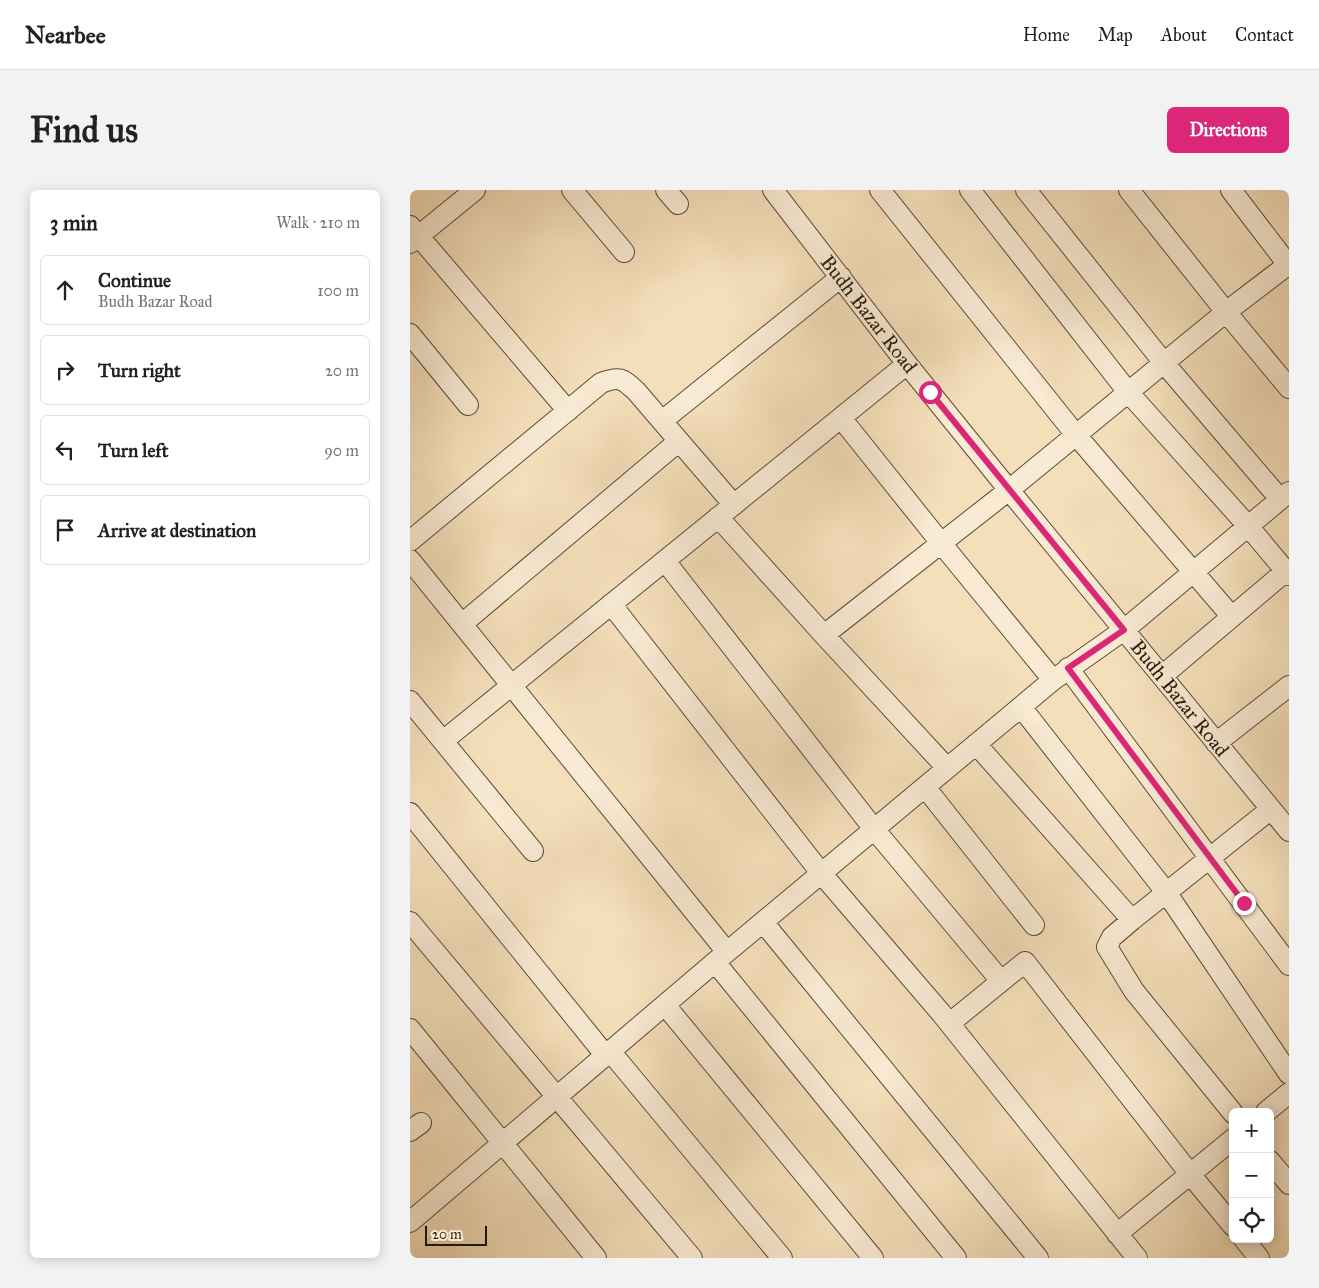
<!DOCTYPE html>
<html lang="en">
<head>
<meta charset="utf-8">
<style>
	body { margin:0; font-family:"IM FELL Great Primer",serif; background:#f2f2f2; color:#222 }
	.controls { position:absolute; right:15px; bottom:15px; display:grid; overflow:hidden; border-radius:8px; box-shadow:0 2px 12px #0003 }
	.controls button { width:45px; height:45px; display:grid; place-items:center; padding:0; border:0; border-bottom:1px solid #e0e0e0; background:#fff; color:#222; font:25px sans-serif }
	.scale { position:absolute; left:15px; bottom:12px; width:62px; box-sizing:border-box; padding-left:5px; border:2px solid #271a0a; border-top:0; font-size:14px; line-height:18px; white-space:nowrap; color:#271a0a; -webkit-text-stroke:4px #f8ead3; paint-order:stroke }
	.stop { position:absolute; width:15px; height:15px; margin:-11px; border:4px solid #db2777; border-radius:50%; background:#fff }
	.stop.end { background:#db2777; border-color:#fff; box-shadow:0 1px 5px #0008 }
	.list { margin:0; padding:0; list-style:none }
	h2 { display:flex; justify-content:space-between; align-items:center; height:65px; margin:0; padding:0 20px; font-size:21px }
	h2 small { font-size:16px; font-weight:400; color:#767676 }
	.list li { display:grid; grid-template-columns:32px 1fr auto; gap:15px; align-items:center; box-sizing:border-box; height:70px; margin:0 10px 10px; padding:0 10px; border:1px solid #e0e0e0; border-radius:8px }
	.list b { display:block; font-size:19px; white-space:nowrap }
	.list p { margin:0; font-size:16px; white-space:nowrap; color:#767676 }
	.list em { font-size:16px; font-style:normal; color:#767676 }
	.icon { flex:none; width:28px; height:28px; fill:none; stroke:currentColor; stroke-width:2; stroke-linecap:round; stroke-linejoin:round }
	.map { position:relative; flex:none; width:879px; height:1068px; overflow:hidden; border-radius:8px }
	header { display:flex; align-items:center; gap:30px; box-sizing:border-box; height:70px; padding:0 25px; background:#fff; border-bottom:1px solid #e0e0e0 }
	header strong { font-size:24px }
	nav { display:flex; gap:28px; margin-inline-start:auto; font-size:18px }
	.intro { display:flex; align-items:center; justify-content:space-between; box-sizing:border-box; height:120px; padding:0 30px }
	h1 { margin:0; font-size:35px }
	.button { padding:12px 22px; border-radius:8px; background:#db2777; color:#fff; font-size:18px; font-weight:700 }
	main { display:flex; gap:30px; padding:0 30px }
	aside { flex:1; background:#fff; border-radius:8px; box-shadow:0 2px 12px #0003 }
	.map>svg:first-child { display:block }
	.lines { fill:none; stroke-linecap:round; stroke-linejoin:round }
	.street-casing { stroke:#5a4b36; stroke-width:22 }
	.street { stroke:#f8ead3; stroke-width:20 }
	.route { stroke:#db2777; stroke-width:6 }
	.labels { text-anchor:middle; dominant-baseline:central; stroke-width:4; stroke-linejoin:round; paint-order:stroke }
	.street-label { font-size:20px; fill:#271a0a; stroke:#f8ead3 }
</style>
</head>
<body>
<header>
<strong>Nearbee</strong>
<nav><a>Home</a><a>Map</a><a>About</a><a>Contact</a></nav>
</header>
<div class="intro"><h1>Find us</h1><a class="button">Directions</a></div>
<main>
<aside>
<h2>3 min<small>Walk · 210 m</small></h2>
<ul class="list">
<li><svg class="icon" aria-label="ahead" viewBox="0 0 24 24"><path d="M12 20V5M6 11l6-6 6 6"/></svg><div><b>Continue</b><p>Budh Bazar Road</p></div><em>100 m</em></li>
<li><svg class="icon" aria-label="right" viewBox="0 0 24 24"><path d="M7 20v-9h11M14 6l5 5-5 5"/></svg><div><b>Turn right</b></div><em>20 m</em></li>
<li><svg class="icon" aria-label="left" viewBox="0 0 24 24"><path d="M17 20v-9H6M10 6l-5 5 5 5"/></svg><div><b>Turn left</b></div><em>90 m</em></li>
<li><svg class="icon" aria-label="arrive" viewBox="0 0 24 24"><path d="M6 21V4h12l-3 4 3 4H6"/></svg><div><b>Arrive at destination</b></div></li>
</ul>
</aside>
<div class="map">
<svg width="879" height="1068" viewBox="0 0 879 1068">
	<rect width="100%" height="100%" fill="#f5dfbb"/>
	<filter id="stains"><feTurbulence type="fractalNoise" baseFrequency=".004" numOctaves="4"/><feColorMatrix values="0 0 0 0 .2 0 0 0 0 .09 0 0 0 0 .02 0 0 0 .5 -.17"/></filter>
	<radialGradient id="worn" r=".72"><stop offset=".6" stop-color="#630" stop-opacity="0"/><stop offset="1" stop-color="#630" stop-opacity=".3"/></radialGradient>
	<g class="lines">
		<!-- street casing -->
		<g class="street-casing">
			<path id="street" d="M 162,0 L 214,62
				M 256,0 L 268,14
				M 363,0 L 497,174 L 599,300 L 879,641
				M 470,0 L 666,245 L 822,427
				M 560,0 L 718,202 L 838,336 L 879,385
				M 616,0 L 754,173 L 870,309
				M 719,0 L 816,122 L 879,198
				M 821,0 L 879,76
				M 0,36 L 158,221
				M 0,53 L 65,0
				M 0,144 L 58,215
				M 431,228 L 531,353 L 643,490
				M 252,231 L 431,87
				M 308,327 L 414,445 L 537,578
				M 0,351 L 191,193 C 209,186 212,188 226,201 L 324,315
				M 0,370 L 317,762
				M 255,371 L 464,639 L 591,791
				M 201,414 L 411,683 L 531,823 L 727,1068
				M 52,434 L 269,251
				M 414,445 L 599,300 L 816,122 L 879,74
				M 658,478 L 879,775
				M 752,486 L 876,381
				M 0,511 L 123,661
				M 611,517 L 756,702 L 879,884
				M 33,551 L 497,174
				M 806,553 L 879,496
				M 566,554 L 722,730
				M 515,597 L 624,735
				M 0,623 L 196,866
				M 0,732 L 282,1068
				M 353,732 L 628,1068
				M 305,772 L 546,1068
				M 255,815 L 463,1068
				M 540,833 L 615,772 L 780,984 L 823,1036
				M 0,839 L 186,1068
				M 200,861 L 372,1068
				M 856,922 L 879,903
				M 823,923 L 724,801 L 697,757 L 702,747 L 722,730 L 861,619
				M 0,941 L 11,933
				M 860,971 L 879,994
				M 0,1032 L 305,772 L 643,490 L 714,440 L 879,302
				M 707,1044 L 823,949
				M 834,1049 L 849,1068"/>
		</g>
		<!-- street -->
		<use href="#street" class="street"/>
	</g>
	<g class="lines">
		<!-- route -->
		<path class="route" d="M 520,202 L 714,440 L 658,478 L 834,713"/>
	</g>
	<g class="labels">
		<!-- street labels -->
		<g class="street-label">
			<text transform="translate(459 124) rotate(52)">Budh Bazar Road</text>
			<text transform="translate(770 508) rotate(51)">Budh Bazar Road</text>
		</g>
	</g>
	<rect width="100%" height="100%" filter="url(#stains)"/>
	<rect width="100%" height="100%" fill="url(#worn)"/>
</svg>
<div class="controls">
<button>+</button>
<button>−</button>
<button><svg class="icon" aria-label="locate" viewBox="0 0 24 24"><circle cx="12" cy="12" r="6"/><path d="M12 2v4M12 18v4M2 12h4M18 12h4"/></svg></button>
</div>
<div class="scale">20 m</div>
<div class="stop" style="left:520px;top:202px"></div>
<div class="stop end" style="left:834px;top:713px"></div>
</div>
</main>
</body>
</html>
